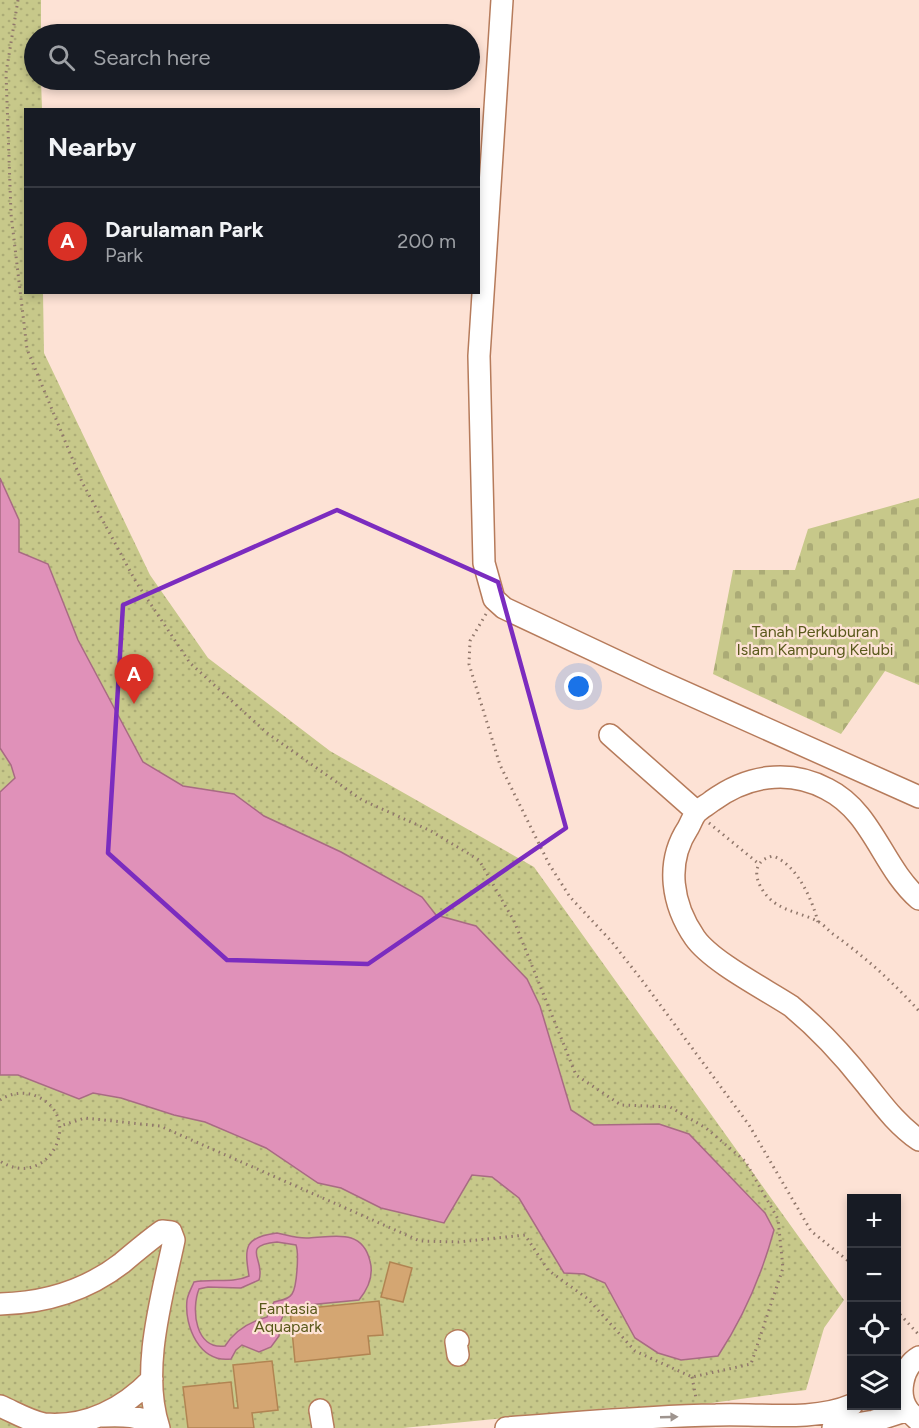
<!DOCTYPE html>
<html lang="en">
<head>
<meta charset="utf-8">
<style>
	body { margin:0; font-family:Figtree,sans-serif; background:#20242c; color:#f1f3f6 }
	.controls { position:absolute; right:18px; bottom:18px; display:grid; overflow:hidden; border-radius:0px; box-shadow:0 3px 9px #0003 }
	.controls button { width:54px; height:54px; display:grid; place-items:center; padding:0; border:0; border-bottom:2px solid #363941; background:#171b24; color:#f1f3f6; font:30px sans-serif }
	.you { position:absolute; left:579px; top:687px; width:21px; height:21px; margin:-15px; border:4px solid #fff; border-radius:50%; background:#1a73e8; box-shadow:0 0 0 9px #1a73e833 }
	.badge { display:grid; place-items:center; width:39px; height:39px; border-radius:50%; background:#d93025; color:#fff; font-size:20px; font-weight:700 }
	.pin { position:absolute; translate:-50% -50px; filter:drop-shadow(0 2px 3px #0008) }
	.pin::after { content:''; position:absolute; top:32px; width:21px; height:18px; background:inherit; clip-path:polygon(0 0,100% 0,50% 100%) }
	.list { margin:0; padding:0; list-style:none }
	h2 { display:flex; justify-content:space-between; align-items:center; height:78px; margin:0; padding:0 24px; font-size:26px }
	h2 small { font-size:20px; font-weight:400; color:#9ea1a6 }
	.list li { display:grid; grid-template-columns:39px 1fr auto; gap:18px; align-items:center; box-sizing:border-box; height:108px; padding:0 24px; border-top:2px solid #363941 }
	.list b { display:block; font-size:22px; white-space:nowrap }
	.list p { margin:0; font-size:20px; white-space:nowrap; color:#9ea1a6 }
	.list em { font-size:20px; font-style:normal; color:#9ea1a6 }
	.icon { flex:none; width:33px; height:33px; fill:none; stroke:currentColor; stroke-width:2; stroke-linecap:round; stroke-linejoin:round }
	.map { position:relative; flex:none; width:919px; height:1428px; overflow:hidden }
	.search { position:absolute; background:#171b24; box-shadow:0 3px 9px #0003; left:24px; top:24px; width:456px; height:66px; display:flex; align-items:center; gap:15px; box-sizing:border-box; padding:0 21px; border-radius:33px; color:#9ea1a6; font-size:22px }
	.panel { position:absolute; background:#171b24; box-shadow:0 3px 9px #0003; left:24px; top:108px; width:456px; height:186px; border-radius:0px }
	.map>svg:first-child { display:block }
	.cemetery { fill:url(#cemetery-stones) }
	.park { fill:url(#park-dots) }
	.water { fill:#e091b9; stroke:#a86b83; stroke-width:1.5; fill-rule:evenodd }
	.building { fill:#d4a672; stroke:#b18452; stroke-width:1.5 }
	.lines { fill:none; stroke-linecap:round; stroke-linejoin:round }
	.minor-casing { stroke:#b67b5b; stroke-width:24 }
	.path { stroke:#90776b; stroke-width:3; stroke-dasharray:1.5 4.5; stroke-linecap:butt }
	.minor { stroke:#fff; stroke-width:21 }
	.oneway { fill:#9e948e }
	.marked { fill:none; stroke:#7b2cbf; stroke-width:4.5; stroke-linejoin:round }
	.labels { text-anchor:middle; dominant-baseline:central; stroke-width:4.5; stroke-linejoin:round; paint-order:stroke }
	.park-label { font-size:16px; fill:#59591b; stroke:#fde2d5 }
</style>
</head>
<body>
<div class="map">
<svg width="919" height="1428" viewBox="0 0 919 1428">
	<defs>
		<pattern id="cemetery-stones" width="16" height="16" patternUnits="userSpaceOnUse" patternTransform="scale(1.5)"><rect width="16" height="16" fill="#c7c88a"/><path d="M2 7V4a2 2 0 0 1 4 0v3zM10 15v-3a2 2 0 0 1 4 0v3z" fill="#abab76"/></pattern>
		<pattern id="park-dots" width="8" height="8" patternUnits="userSpaceOnUse" patternTransform="scale(1.5)"><rect width="8" height="8" fill="#c7c88a"/><path d="M2 2h.1M6 6h.1" fill="none" stroke="#abab76" stroke-width="1.8" stroke-linecap="round"/></pattern>
	</defs>
	<rect width="100%" height="100%" fill="#fde2d5"/>
	<!-- cemetery -->
	<path class="cemetery" d="M 919,498 L 919,685 L 885,671 L 841,734 L 713,674 L 733,570 L 795,570 L 808,529 Z"/>
	<!-- park -->
	<path class="park" d="M 0,0 L 41,0 L 41,34 L 34,34 L 34,80 L 41,80 L 42,109 L 26,110 L 26,292 L 43,293 L 44,353 L 150,575 L 208,658 L 330,751 L 534,867 L 844,1300 L 824,1328 L 806,1390 L 697,1405 L 609,1408 L 403,1428 L 0,1428 Z"/>
	<!-- water -->
	<path class="water" d="M 0,478 L 19,520 L 19,552 L 48,564 L 78,640 L 143,762 L 183,786 L 234,794 L 264,816 L 341,852 L 422,897 L 436,915 L 476,926 L 527,979 L 540,1006 L 571,1110 L 594,1125 L 659,1124 L 689,1134 L 765,1213 L 774,1230 C 762,1274 743,1318 718,1356 L 681,1360 L 658,1353 L 635,1338 L 605,1283 L 584,1274 L 564,1273 L 519,1198 L 492,1177 L 472,1175 L 444,1223 L 381,1208 L 341,1188 L 318,1183 L 266,1148 L 205,1122 L 174,1115 L 121,1098 L 93,1093 L 79,1099 L 18,1075 L 0,1075 L 0,792 L 15,778 L 11,765 L 0,748 Z
		M 277,1233 C 287,1235 298,1239 309,1238 C 334,1237 362,1228 370,1261 C 374,1276 368,1289 359,1300 L 287,1307 L 278,1327 L 279,1336 L 271,1347 L 259,1352 L 242,1345 L 236,1350 L 231,1359 C 200,1363 184,1327 187,1300 C 188,1294 192,1287 194,1282 C 212,1278 232,1284 249,1276 C 244,1246 245,1237 277,1233 ZM 277,1242 L 296,1245 C 299,1253 297,1287 292,1294 C 288,1300 281,1300 274,1302 L 267,1317 C 249,1322 235,1330 225,1346 C 195,1350 191,1309 199,1289 L 208,1287 L 241,1288 L 259,1280 C 266,1259 239,1246 277,1242 Z"/>
	<!-- building -->
	<path class="building" d="M 390,1262 L 412,1268 L 403,1302 L 381,1297 Z
		M 379,1301 L 383,1335 L 368,1336 L 370,1354 L 295,1362 L 290,1310 Z
		M 272,1361 L 278,1410 L 252,1413 L 254,1428 L 188,1428 L 183,1387 L 231,1382 L 234,1408 L 238,1408 L 233,1365 Z"/>
	<g class="lines">
		<!-- minor casing -->
		<g class="minor-casing">
			<path id="minor" d="M 502,0 L 479,356 L 484,563 L 494,599 L 504,608 L 655,679 L 919,797
				M 610,735 L 697,812
				M 919,899 C 882,867 873,812 827,789 C 788,768 746,776 712,801 C 707,805 701,808 697,812 C 693,816 691,823 688,828 C 665,863 672,905 695,938 C 712,962 765,989 791,1006 C 819,1029 843,1055 865,1083 C 882,1104 896,1124 919,1140
				M 0,1304 C 44,1303 87,1290 122,1263 C 135,1252 148,1241 162,1231 L 171,1232 L 174,1240 C 162,1297 140,1371 159,1428
				M 458,1341 L 456,1342 L 458,1355
				M 919,1357 C 902,1367 897,1395 908,1410 C 911,1414 916,1418 919,1421
				M 0,1406 C 14,1412 29,1421 44,1424 C 87,1428 124,1408 152,1379
				M 320,1410 L 323,1428
				M 103,1416 C 121,1415 143,1415 157,1428
				M 506,1428 C 576,1423 646,1416 716,1415 C 758,1413 813,1422 852,1405
				M 833,1428 L 874,1421 L 908,1410"/>
		</g>
		<!-- path -->
		<path class="path" d="M 18,0 L 6,73 L 11,214 L 27,349 L 82,482 L 136,582 L 190,663 L 267,733 L 362,800 L 431,831 L 479,860 L 514,921 L 576,1075 L 621,1105 L 670,1107 L 706,1128 L 745,1161 L 778,1219 L 783,1268 L 751,1364 L 692,1377 L 635,1351 L 588,1299 L 548,1270 L 525,1235 L 459,1242 L 420,1241 L 160,1126 L 85,1118 L 60,1126
			M 486,614 L 470,641 L 469,664 L 500,765 L 549,864 L 570,897 L 612,942 L 644,983 L 749,1125 L 811,1231 L 852,1264
			M 709,823 L 759,864
			M 818,922 C 812,899 797,865 773,856 C 749,861 755,884 769,898 C 783,912 803,913 819,922 C 824,925 828,930 833,934 C 864,956 893,982 919,1011
			M 0,1100 C 11,1093 24,1091 36,1096 C 87,1117 47,1192 0,1161
			M 896,1310 L 919,1335
			M 692,1377 L 696,1398"/>
		<!-- minor -->
		<use href="#minor" class="minor"/>
	</g>
	<!-- one-way arrows -->
	<defs><path id="oneway-solid" d="M-6-.8H1V-3.2L6.5 0L1 3.2V.8H-6Z" transform="scale(1.5)"/></defs>
	<use class="oneway" href="#oneway-solid" transform="translate(669 1417) rotate(-2)"/>
	<!-- marked area -->
	<path class="marked" d="M 337,510 L 498,582 L 566,828 L 368,964 L 227,960 L 108,853 L 123,605 Z"/>
	<g class="labels">
		<!-- park labels -->
		<g class="park-label">
			<text x="815" y="631">Tanah Perkuburan<tspan x="815" dy="18">Islam Kampung Kelubi</tspan></text>
			<text x="288" y="1308">Fantasia<tspan x="288" dy="18">Aquapark</tspan></text>
		</g>
	</g>
</svg>
<div class="controls">
<button>+</button>
<button>−</button>
<button><svg class="icon" aria-label="locate" viewBox="0 0 24 24"><circle cx="12" cy="12" r="6"/><path d="M12 2v4M12 18v4M2 12h4M18 12h4"/></svg></button>
<button><svg class="icon" aria-label="layers" viewBox="0 0 24 24"><path d="M12 4l9 5-9 5-9-5zM3 14l9 5 9-5"/></svg></button>
</div>
<div class="you"></div>
<div class="pin badge" style="left:134px;top:704px">A</div>
<div class="search"><svg class="icon" aria-label="search" viewBox="0 0 24 24"><circle cx="10" cy="10" r="6"/><path d="M15 15l6 6"/></svg>Search here</div>
<section class="panel">
<h2>Nearby<small></small></h2>
<ul class="list">
<li><span class="badge">A</span><div><b>Darulaman Park</b><p>Park</p></div><em>200 m</em></li>
</ul>
</section>
</div>
</body>
</html>
